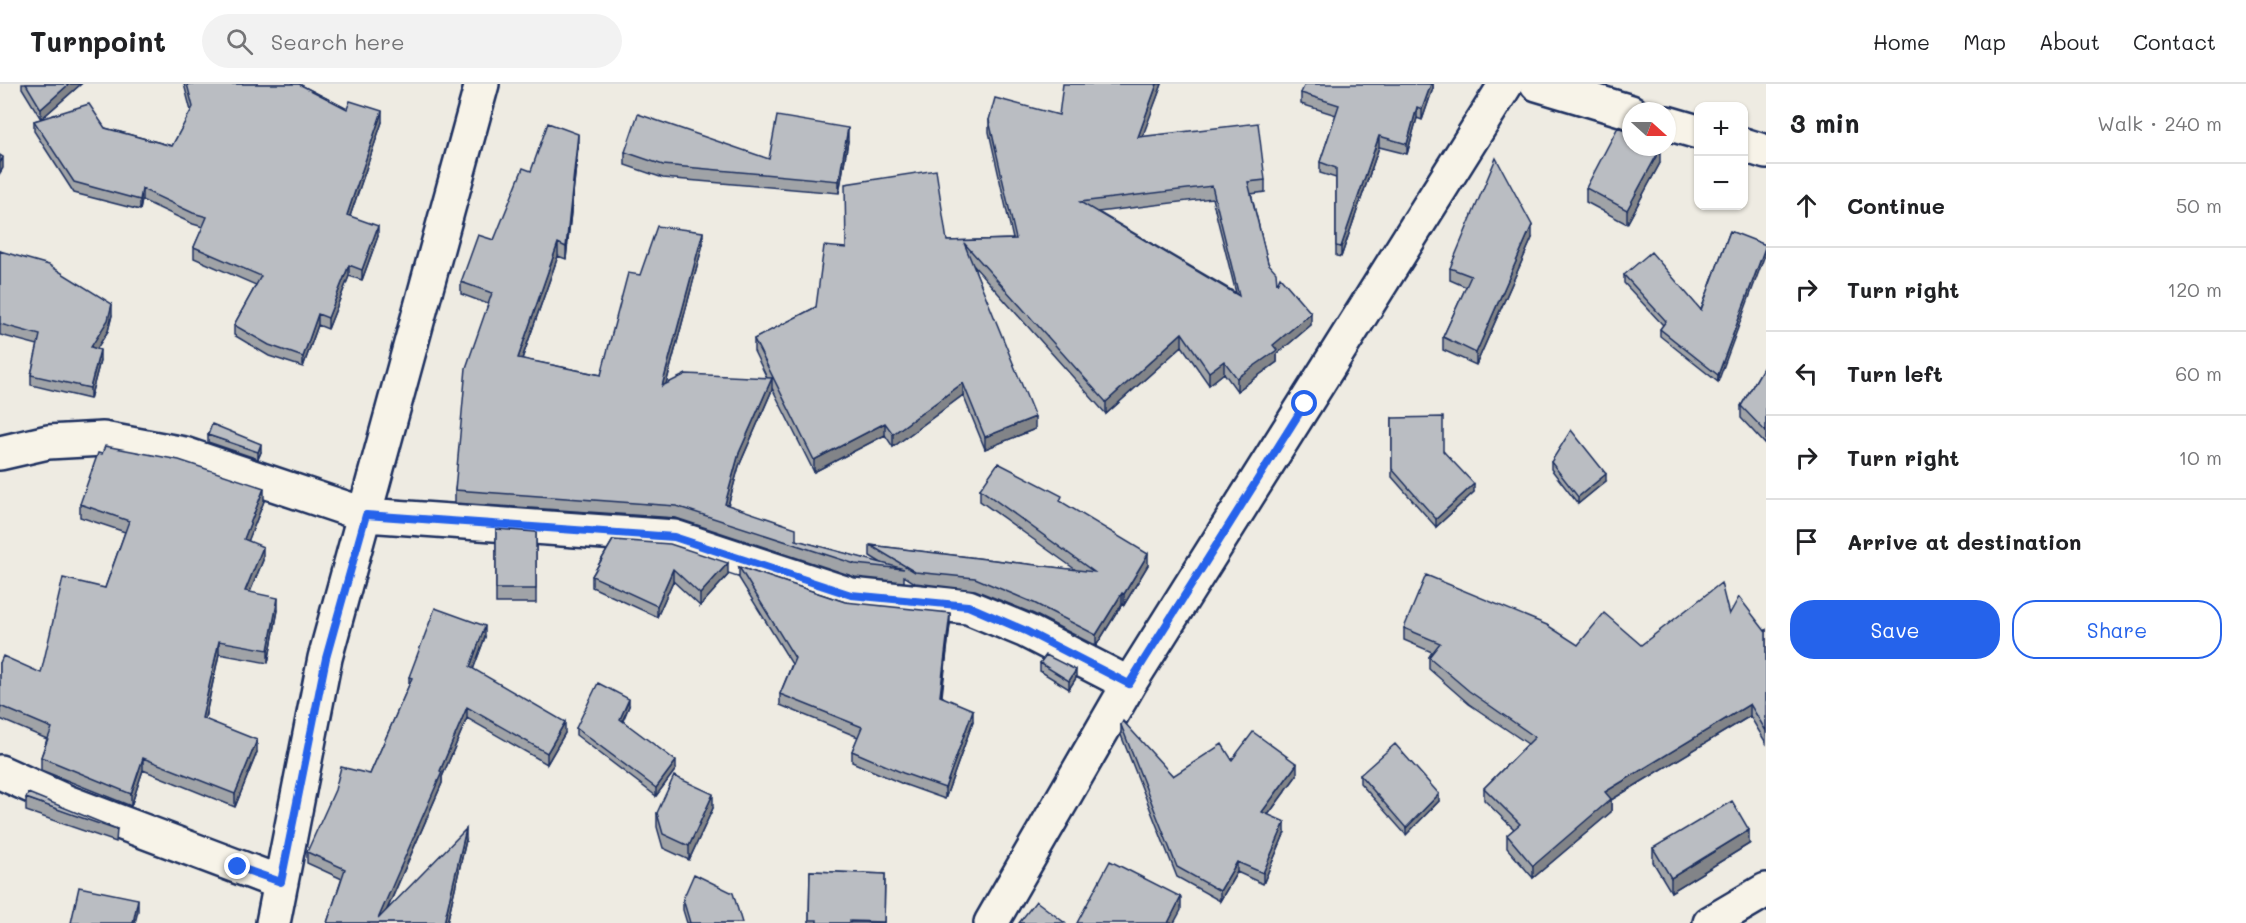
<!DOCTYPE html>
<html lang="en">
<head>
<meta charset="utf-8">
<style>
	body { margin:0; font-family:Mali,sans-serif; background:#f2f2f2; color:#202124 }
	.controls { position:absolute; right:18px; top:18px; display:grid; overflow:hidden; border-radius:12px; box-shadow:0 2px 4px #0004 }
	.controls button { width:54px; height:54px; display:grid; place-items:center; padding:0; border:0; border-bottom:2px solid #e0e0e0; background:#fff; color:#202124; font:30px sans-serif }
	.compass { position:absolute; left:1622px; top:18px; width:54px; height:54px; border-radius:50%; background:#fff; box-shadow:0 2px 4px #0004; rotate:111deg }
	.stop { position:absolute; width:18px; height:18px; margin:-14px; border:4px solid #2563eb; border-radius:50%; background:#fff }
	.stop.end { background:#2563eb; border-color:#fff; box-shadow:0 2px 6px #0008 }
	.list { margin:0; padding:0; list-style:none }
	h2 { display:flex; justify-content:space-between; align-items:center; height:78px; margin:0; padding:0 24px; font-size:26px }
	h2 small { font-size:20px; font-weight:400; color:#757577 }
	.list li { display:grid; grid-template-columns:39px 1fr auto; gap:18px; align-items:center; box-sizing:border-box; height:84px; padding:0 24px; border-top:2px solid #e0e0e0 }
	.list b { display:block; font-size:22px; white-space:nowrap }
	.list em { font-size:20px; font-style:normal; color:#757577 }
	.actions { display:flex; gap:12px; padding:18px 24px }
	.actions a { flex:1; padding:14px 0; border:2px solid #2563eb; border-radius:24px; text-align:center; font-size:21px; color:#2563eb }
	.actions .main { background:#2563eb; color:#fff }
	.icon { flex:none; width:33px; height:33px; fill:none; stroke:currentColor; stroke-width:2; stroke-linecap:round; stroke-linejoin:round }
	.map { position:relative; flex:none; width:1766px; height:839px; overflow:hidden }
	header { display:flex; align-items:center; gap:36px; box-sizing:border-box; height:84px; padding:0 30px; background:#fff; border-bottom:2px solid #e0e0e0 }
	header strong { font-size:28px }
	nav { display:flex; gap:33px; margin-inline-start:auto; font-size:21px }
	.search { width:420px; height:54px; background:#f2f2f2; display:flex; align-items:center; gap:15px; box-sizing:border-box; padding:0 21px; border-radius:33px; color:#757577; font-size:22px }
	main { display:flex }
	aside { flex:1; background:#fff }
	.map>svg:first-child { display:block }
	.lines { fill:none; stroke-linecap:round; stroke-linejoin:round }
	.minor-casing { stroke:#1b2f5e; stroke-width:38 }
	.minor { stroke:#f7f3e8; stroke-width:33 }
	.wall { fill:#a0a3a7; stroke:#1b2f5e; stroke-width:1.5; fill-rule:evenodd }
	.shaded-wall { fill:#828488; stroke:#1b2f5e; stroke-width:1.5 }
	.building { fill:#babdc2; stroke:#1b2f5e; stroke-width:1.5; fill-rule:evenodd }
	.route { stroke:#2563eb; stroke-width:8 }
</style>
</head>
<body>
<header>
<strong>Turnpoint</strong>
<div class="search"><svg class="icon" aria-label="search" viewBox="0 0 24 24"><circle cx="10" cy="10" r="6"/><path d="M15 15l6 6"/></svg>Search here</div>
<nav><a>Home</a><a>Map</a><a>About</a><a>Contact</a></nav>
</header>
<main>
<div class="map">
<svg width="1766" height="839" viewBox="0 0 1766 839">
	<rect width="100%" height="100%" fill="#eeebe2"/>
	<filter id="ink" filterUnits="userSpaceOnUse"><feTurbulence type="fractalNoise" baseFrequency=".0167" numOctaves="2"/><feDisplacementMap in="SourceGraphic" scale="12" xChannelSelector="R" yChannelSelector="G"/><feConvolveMatrix kernelMatrix="1 2 1 2 8 2 1 2 1" color-interpolation-filters="sRGB"/></filter>
	<g filter="url(#ink)">
		<g class="lines">
			<!-- minor casing -->
			<g class="minor-casing">
				<path id="minor" d="M 1537,0 L 1631,28
					M 1667,39 L 1698,48
					M 1744,61 L 1766,68
					M 0,369 L 48,358 L 103,355 L 184,370 L 366,431 L 674,453 L 851,511 L 968,523 L 1026,547 L 1129,600
					M 0,688 L 69,719 L 281,799
					M 273,839 L 325,574 L 482,0
					M 991,839 L 1129,600 L 1506,0
					M 1710,839 L 1766,806"/>
			</g>
			<!-- minor -->
			<use href="#minor" class="minor"/>
		</g>
		<!-- wall -->
		<path class="wall" d="M 22,0 L 81,0 L 41,35 L 105,44 L 172,62 L 191,27 L 184,0 L 299,0 L 347,25 L 382,38 L 350,132 L 378,152 L 362,196 L 349,192 L 328,245 L 318,241 L 303,283 L 269,272 L 234,251 L 234,241 L 256,201 L 194,174 L 194,163 L 203,143 L 193,140 L 142,116 L 140,126 L 74,109 L 34,47 L 34,37 L 41,35 L 22,4 Z
			M 1162,0 L 1142,52 L 1265,96 L 1265,108 L 1251,110 L 1268,179 L 1277,200 L 1311,241 L 1277,270 L 1277,278 L 1237,307 L 1224,289 L 1209,301 L 1182,262 L 1106,330 L 973,181 L 1035,345 L 985,365 L 963,311 L 893,363 L 885,351 L 814,388 L 772,304 L 772,306 L 739,382 L 728,421 L 796,456 L 883,480 L 870,472 L 870,461 L 1076,486 L 980,417 L 980,405 L 1062,419 L 1148,481 L 1124,521 L 1122,520 L 1096,562 L 1034,530 L 975,506 L 915,499 L 904,492 L 904,498 L 855,493 L 676,434 L 455,419 L 455,406 L 488,220 L 461,210 L 461,198 L 494,156 L 531,87 L 578,62 L 566,175 L 558,172 L 522,275 L 601,291 L 640,191 L 703,160 L 666,300 L 767,294 L 754,267 L 754,255 L 816,223 L 846,164 L 947,157 L 1013,155 L 989,48 L 989,36 L 1059,31 ZM 1212,114 L 1236,209 L 1098,128 Z
			M 1433,0 L 1433,4 L 1422,36 L 1417,34 L 1407,70 L 1379,63 L 1341,173 L 1336,172 L 1336,94 L 1320,89 L 1320,78 L 1336,31 L 1301,20 L 1301,9 Z
			M 848,57 L 839,109 L 663,94 L 625,81 L 625,68 L 769,75 Z
			M 1660,79 L 1627,140 L 1586,118 L 1586,104 Z
			M 1730,147 L 1718,298 L 1660,252 L 1660,245 L 1663,241 L 1624,199 L 1624,191 L 1701,226 Z
			M 1532,154 L 1476,281 L 1443,266 L 1443,253 L 1466,203 L 1450,196 L 1450,184 Z
			M 0,167 L 112,231 L 108,247 L 96,265 L 100,277 L 90,315 L 31,301 L 31,291 L 38,261 L 0,251 Z
			M 1766,279 L 1766,361 L 1741,334 L 1741,322 Z
			M 1392,334 L 1443,367 L 1474,408 L 1436,443 L 1392,393 Z
			M 208,351 L 261,368 L 258,375 L 208,358 Z
			M 1551,378 L 1606,397 L 1578,420 L 1551,385 Z
			M 264,417 L 248,457 L 263,476 L 250,508 L 278,526 L 268,579 L 219,570 L 205,635 L 257,668 L 235,723 L 143,686 L 131,722 L 41,686 L 41,673 L 47,655 L 0,635 L 0,579 L 41,589 L 105,504 L 125,448 L 80,433 L 80,420 Z
			M 496,445 L 536,448 L 536,519 L 496,519 Z
			M 613,456 L 728,491 L 700,522 L 673,497 L 657,533 L 592,503 L 592,492 Z
			M 739,483 L 845,518 L 950,540 L 942,612 L 973,637 L 945,715 L 903,700 L 852,678 L 852,667 L 858,653 L 780,621 L 780,610 L 792,580 L 739,494 Z
			M 1729,531 L 1765,547 L 1766,546 L 1766,659 L 1750,632 L 1611,716 L 1611,728 L 1533,794 L 1507,764 L 1507,751 L 1514,745 L 1484,716 L 1484,704 L 1528,660 L 1469,620 L 1429,585 L 1429,573 L 1432,568 L 1404,556 L 1404,544 L 1578,561 L 1641,561 Z
			M 485,553 L 473,585 L 565,649 L 547,680 L 467,634 L 442,693 L 442,699 L 387,826 L 466,756 L 447,839 L 327,839 L 342,795 L 307,779 L 307,768 L 370,690 L 409,601 L 409,593 Z
			M 1040,579 L 1076,594 L 1069,605 L 1040,587 Z
			M 629,622 L 623,637 L 676,685 L 656,712 L 576,651 L 576,644 Z
			M 1121,641 L 1173,692 L 1232,676 L 1297,691 L 1268,731 L 1285,748 L 1263,800 L 1237,788 L 1220,817 L 1177,793 L 1121,651 Z
			M 1360,691 L 1439,717 L 1406,751 L 1360,699 Z
			M 26,714 L 117,745 L 116,758 L 26,727 Z
			M 713,724 L 689,776 L 663,764 L 657,743 L 657,729 Z
			M 1749,760 L 1671,808 L 1653,778 L 1653,764 Z
			M 810,787 L 885,790 L 884,839 L 809,839 Z
			M 683,815 L 742,839 L 687,839 L 683,826 Z"/>
		<!-- shaded-wall -->
		<path class="shaded-wall" d="M 69,0 L 81,0 L 41,35 L 41,25 Z
			M 1157,0 L 1162,0 L 1138,65 L 1138,53 Z
			M 1431,0 L 1433,0 L 1433,4 L 1422,36 L 1422,25 Z
			M 1417,23 L 1417,34 L 1407,70 L 1407,60 Z
			M 382,27 L 382,38 L 347,141 L 347,131 Z
			M 848,44 L 848,57 L 839,109 L 839,97 Z
			M 578,50 L 578,62 L 566,175 L 566,163 Z
			M 1379,52 L 1379,63 L 1341,173 L 1341,163 Z
			M 1660,65 L 1660,79 L 1627,140 L 1627,126 Z
			M 3,73 L 3,84 L 0,89 L 0,79 Z
			M 142,105 L 142,116 L 140,126 L 140,116 Z
			M 1532,141 L 1532,154 L 1476,281 L 1476,269 Z
			M 378,142 L 378,152 L 362,196 L 362,186 Z
			M 703,148 L 703,160 L 662,315 L 662,302 Z
			M 558,159 L 558,172 L 518,286 L 518,274 Z
			M 1766,161 L 1766,168 L 1718,298 L 1718,291 Z
			M 349,181 L 349,192 L 328,245 L 328,234 Z
			M 112,220 L 112,231 L 108,247 L 91,274 L 91,263 Z
			M 1311,229 L 1311,241 L 1277,270 L 1277,278 L 1237,307 L 1237,294 L 1273,261 Z
			M 318,230 L 318,241 L 303,283 L 303,273 Z
			M 1182,249 L 1182,262 L 1106,330 L 1106,318 Z
			M 100,266 L 100,277 L 90,315 L 90,304 Z
			M 1224,277 L 1224,289 L 1209,301 L 1209,288 Z
			M 772,294 L 772,306 L 739,382 L 725,432 L 725,420 L 739,369 Z
			M 963,299 L 963,311 L 893,363 L 893,350 Z
			M 1035,333 L 1035,345 L 985,365 L 985,353 Z
			M 885,339 L 885,351 L 814,388 L 814,376 Z
			M 261,360 L 261,368 L 258,375 L 258,368 Z
			M 1606,390 L 1606,397 L 1578,420 L 1578,413 Z
			M 1474,400 L 1474,408 L 1436,443 L 1436,435 Z
			M 264,404 L 264,417 L 244,468 L 244,455 Z
			M 263,463 L 263,476 L 245,520 L 245,507 Z
			M 1148,470 L 1148,481 L 1124,521 L 1124,510 Z
			M 728,479 L 728,491 L 700,522 L 700,510 Z
			M 673,485 L 673,497 L 657,533 L 657,522 Z
			M 1122,509 L 1122,520 L 1096,562 L 1096,551 Z
			M 278,514 L 278,526 L 268,579 L 268,566 Z
			M 950,529 L 950,540 L 940,623 L 940,612 Z
			M 485,542 L 485,553 L 470,594 L 470,583 Z
			M 219,557 L 219,570 L 202,647 L 202,634 Z
			M 1076,586 L 1076,594 L 1069,605 L 1069,597 Z
			M 629,615 L 629,622 L 620,642 L 620,635 Z
			M 1750,620 L 1750,632 L 1611,716 L 1611,728 L 1533,794 L 1533,782 L 1605,708 Z
			M 467,623 L 467,634 L 442,693 L 442,699 L 381,839 L 378,835 L 440,687 Z
			M 973,626 L 973,637 L 945,715 L 945,704 Z
			M 565,638 L 565,649 L 547,680 L 547,669 Z
			M 257,656 L 257,668 L 235,723 L 235,710 Z
			M 143,674 L 143,686 L 131,722 L 131,710 Z
			M 676,677 L 676,685 L 656,712 L 656,704 Z
			M 1297,680 L 1297,691 L 1262,739 L 1262,728 Z
			M 713,710 L 713,724 L 689,776 L 689,762 Z
			M 1439,710 L 1439,717 L 1406,751 L 1406,744 Z
			M 1285,738 L 1285,748 L 1263,800 L 1263,789 Z
			M 466,745 L 466,756 L 447,839 L 444,839 Z
			M 1749,746 L 1749,760 L 1671,808 L 1671,794 Z
			M 1237,778 L 1237,788 L 1220,817 L 1220,807 Z
			M 1181,813 L 1181,826 L 1174,839 L 1168,839 Z
			M 138,815 L 138,827 L 135,839 L 133,839 Z"/>
		<!-- building -->
		<path class="building" d="M 26,0 L 69,0 L 41,25 Z
			M 187,0 L 299,0 L 347,25 L 350,17 L 382,27 L 347,131 L 378,142 L 362,186 L 349,181 L 328,234 L 318,230 L 303,273 L 269,261 L 234,241 L 261,192 L 194,163 L 207,133 L 193,129 L 142,105 L 140,116 L 74,98 L 34,37 L 89,20 L 105,44 L 172,62 L 193,23 Z
			M 1063,0 L 1157,0 L 1138,53 L 1258,39 L 1265,96 L 1248,98 L 1268,179 L 1276,188 L 1277,200 L 1280,193 L 1311,229 L 1273,261 L 1277,266 L 1237,294 L 1224,277 L 1209,288 L 1182,249 L 1106,318 L 964,159 L 1035,333 L 985,353 L 963,299 L 893,350 L 885,339 L 814,376 L 754,255 L 816,223 L 824,162 L 846,164 L 845,100 L 936,86 L 947,157 L 1016,155 L 989,36 L 995,14 L 1059,31 ZM 1212,102 L 1239,212 L 1080,118 Z
			M 1305,0 L 1431,0 L 1422,25 L 1417,23 L 1407,60 L 1379,52 L 1341,163 L 1336,162 L 1336,84 L 1320,78 L 1339,21 L 1301,9 Z
			M 638,30 L 769,75 L 777,32 L 848,44 L 839,97 L 663,81 L 625,68 Z
			M 548,39 L 578,50 L 566,163 L 558,159 L 518,274 L 601,291 L 628,189 L 640,191 L 657,142 L 703,148 L 662,302 L 686,290 L 772,294 L 739,369 L 725,420 L 796,444 L 796,456 L 904,485 L 855,480 L 676,422 L 455,406 L 466,284 L 492,209 L 461,198 L 478,151 L 494,156 L 523,84 L 531,87 Z
			M 1618,43 L 1631,49 L 1631,63 L 1657,63 L 1660,65 L 1627,126 L 1586,104 Z
			M 0,71 L 3,73 L 0,79 Z
			M 1496,74 L 1532,141 L 1476,269 L 1443,253 L 1471,192 L 1450,184 Z
			M 1730,147 L 1766,161 L 1718,291 L 1660,245 L 1666,237 L 1624,191 L 1651,168 L 1701,226 Z
			M 0,167 L 49,181 L 112,220 L 108,236 L 91,263 L 100,266 L 90,304 L 31,291 L 40,251 L 0,240 Z
			M 1766,279 L 1766,348 L 1741,322 Z
			M 1443,333 L 1443,367 L 1474,400 L 1436,435 L 1392,385 L 1392,334 Z
			M 212,340 L 261,360 L 258,368 L 208,351 Z
			M 1571,346 L 1606,390 L 1578,413 L 1551,378 Z
			M 105,362 L 179,376 L 264,404 L 244,455 L 263,463 L 245,507 L 278,514 L 268,566 L 219,557 L 202,634 L 257,656 L 235,710 L 143,674 L 131,710 L 41,673 L 52,644 L 0,622 L 0,579 L 3,572 L 41,589 L 63,494 L 105,504 L 129,437 L 80,420 L 98,369 L 102,370 Z
			M 998,379 L 1062,412 L 1060,417 L 1148,470 L 1124,510 L 1122,509 L 1096,551 L 1034,519 L 975,494 L 915,488 L 870,461 L 1094,488 L 980,405 Z
			M 496,445 L 536,448 L 536,505 L 496,505 Z
			M 613,456 L 670,460 L 728,479 L 700,510 L 673,485 L 657,522 L 592,492 Z
			M 739,483 L 845,518 L 950,529 L 940,612 L 973,626 L 945,704 L 903,689 L 852,667 L 862,643 L 780,610 L 795,574 Z
			M 1426,491 L 1547,541 L 1578,561 L 1604,529 L 1641,561 L 1721,499 L 1729,531 L 1739,513 L 1765,547 L 1766,546 L 1766,647 L 1750,620 L 1605,708 L 1611,715 L 1533,782 L 1507,751 L 1520,740 L 1484,704 L 1535,653 L 1469,607 L 1429,573 L 1440,559 L 1404,544 Z
			M 435,524 L 485,542 L 470,583 L 565,638 L 547,669 L 467,623 L 440,687 L 442,688 L 378,835 L 466,745 L 444,839 L 327,839 L 345,785 L 307,768 L 335,706 L 341,683 L 370,690 L 412,594 L 409,593 Z
			M 1046,571 L 1076,586 L 1069,597 L 1040,579 Z
			M 598,599 L 629,615 L 620,635 L 676,677 L 656,704 L 576,644 Z
			M 1123,637 L 1173,692 L 1222,660 L 1232,676 L 1253,648 L 1297,680 L 1262,728 L 1285,738 L 1263,789 L 1237,778 L 1220,807 L 1177,783 L 1121,641 Z
			M 1395,660 L 1439,710 L 1406,744 L 1360,691 Z
			M 674,692 L 713,710 L 689,762 L 663,750 L 657,729 Z
			M 28,709 L 117,745 L 116,746 L 26,714 Z
			M 1732,717 L 1749,746 L 1671,794 L 1653,764 Z
			M 1110,777 L 1181,813 L 1168,839 L 1077,839 Z
			M 810,787 L 885,790 L 884,838 L 850,837 L 850,839 L 817,839 L 817,836 L 809,836 Z
			M 694,790 L 733,809 L 742,839 L 690,839 L 683,815 Z
			M 79,803 L 138,815 L 133,839 L 71,839 Z
			M 1036,817 L 1065,839 L 1019,839 Z"/>
	</g>
	<g class="lines" filter="url(#ink)">
		<!-- route -->
		<path class="route" d="M 238,783 L 281,798 L 326,574 L 366,431 L 674,453 L 851,511 L 968,522 L 1026,547 L 1129,600 L 1305,320"/>
	</g>
</svg>
<div class="controls">
<button>+</button>
<button>−</button>
</div>
<svg class="compass" viewBox="-18 -18 36 36"><path d="M0-13l5 13h-10z" fill="#e53935"/><path d="M0 13l5-13h-10z" fill="#757577"/></svg>
<div class="stop" style="left:1305px;top:320px"></div>
<div class="stop end" style="left:238px;top:783px"></div>
</div>
<aside>
<h2>3 min<small>Walk · 240 m</small></h2>
<ul class="list">
<li><svg class="icon" aria-label="ahead" viewBox="0 0 24 24"><path d="M12 20V5M6 11l6-6 6 6"/></svg><div><b>Continue</b></div><em>50 m</em></li>
<li><svg class="icon" aria-label="right" viewBox="0 0 24 24"><path d="M7 20v-9h11M14 6l5 5-5 5"/></svg><div><b>Turn right</b></div><em>120 m</em></li>
<li><svg class="icon" aria-label="left" viewBox="0 0 24 24"><path d="M17 20v-9H6M10 6l-5 5 5 5"/></svg><div><b>Turn left</b></div><em>60 m</em></li>
<li><svg class="icon" aria-label="right" viewBox="0 0 24 24"><path d="M7 20v-9h11M14 6l5 5-5 5"/></svg><div><b>Turn right</b></div><em>10 m</em></li>
<li><svg class="icon" aria-label="arrive" viewBox="0 0 24 24"><path d="M6 21V4h12l-3 4 3 4H6"/></svg><div><b>Arrive at destination</b></div></li>
</ul>
<div class="actions"><a class="main">Save</a><a>Share</a></div>
</aside>
</main>
</body>
</html>
